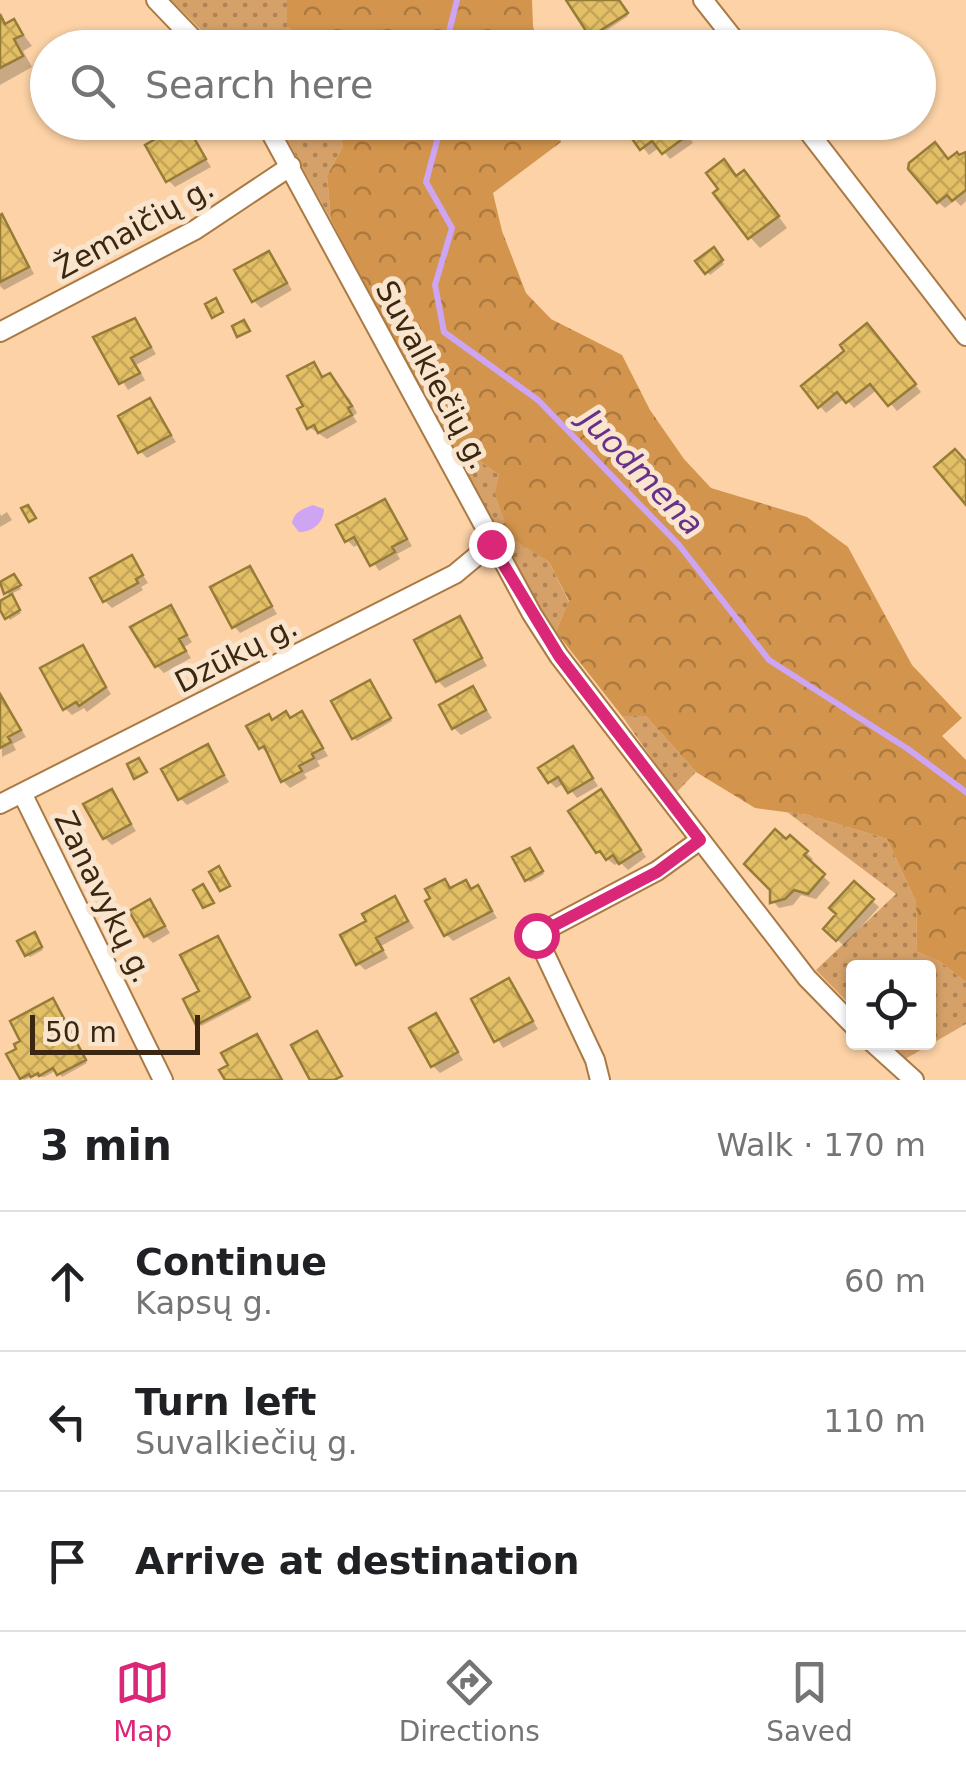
<!DOCTYPE html>
<html lang="en">
<head>
<meta charset="utf-8">
<style>
	body { margin:0; font-family:"DejaVu Sans",sans-serif; background:#f6f6f6; color:#202124 }
	.controls { position:absolute; right:30px; bottom:30px; display:grid; overflow:hidden; border-radius:10px; box-shadow:0 2px 8px #0004 }
	.controls button { width:90px; height:90px; display:grid; place-items:center; padding:0; border:0; border-bottom:2px solid #e0e0e0; background:#fff; color:#202124; font:50px sans-serif }
	.scale { position:absolute; left:30px; bottom:25px; width:170px; box-sizing:border-box; padding-left:10px; border:5px solid #3b2711; border-top:0; font-size:28px; line-height:35px; white-space:nowrap; color:#3b2711; -webkit-text-stroke:8px #f9e4ce; paint-order:stroke }
	.stop { position:absolute; width:30px; height:30px; margin:-22px; border:8px solid #db2777; border-radius:50%; background:#fff }
	.stop.end { background:#db2777; border-color:#fff; box-shadow:0 2px 10px #0008 }
	.list { margin:0; padding:0; list-style:none }
	h2 { display:flex; justify-content:space-between; align-items:center; height:130px; margin:0; padding:0 40px; font-size:42px }
	h2 small { font-size:32px; font-weight:400; color:#757577 }
	.list li { display:grid; grid-template-columns:65px 1fr auto; gap:30px; align-items:center; box-sizing:border-box; height:140px; padding:0 40px; border-top:2px solid #e0e0e0 }
	.list b { display:block; font-size:38px; white-space:nowrap }
	.list p { margin:0; font-size:32px; white-space:nowrap; color:#757577 }
	.list em { font-size:32px; font-style:normal; color:#757577 }
	.icon { flex:none; width:55px; height:55px; fill:none; stroke:currentColor; stroke-width:2; stroke-linecap:round; stroke-linejoin:round }
	.map { position:relative; flex:none; width:966px; height:1080px; overflow:hidden }
	.search { position:absolute; background:#fff; box-shadow:0 2px 8px #0004; left:30px; right:30px; top:30px; height:110px; display:flex; align-items:center; gap:25px; box-sizing:border-box; padding:0 35px; border-radius:55px; color:#757577; font-size:38px }
	.sheet { height:550px; background:#fff }
	nav { display:flex; justify-content:space-around; align-items:center; box-sizing:border-box; height:140px; border-top:2px solid #e0e0e0; background:#fff; font-size:28px; color:#757577 }
	nav a { display:grid; justify-items:center; gap:5px }
	nav .on { color:#db2777 }
	.map>svg:first-child { display:block }
	.grass { fill:url(#grass-dots) }
	.forest { fill:url(#forest-crowns) }
	.water { fill:#cda5f3 }
	.shadow { fill:#0003 }
	.lines { fill:none; stroke-linecap:round; stroke-linejoin:round }
	.stream { stroke:#cda5f3; stroke-width:6 }
	.building { fill:url(#building-cross-hatch); stroke:#977c38; stroke-width:2.5 }
	.minor-casing { stroke:#aa7a44; stroke-width:22 }
	.minor { stroke:#fff; stroke-width:18 }
	.route { stroke:#db2777; stroke-width:12 }
	.labels { text-anchor:middle; dominant-baseline:central; stroke-width:10; stroke-linejoin:round; paint-order:stroke }
	.street-label { font-size:30px; fill:#3b2711; stroke:#f9e4ce }
	.water-label { font-size:32px; font-style:italic; fill:#65328b; stroke:#f9e4ce }
</style>
</head>
<body>
<div class="map">
<svg width="966" height="1080" viewBox="0 0 966 1080">
	<defs>
		<pattern id="grass-dots" width="8" height="8" patternUnits="userSpaceOnUse" patternTransform="scale(2.5)"><rect width="8" height="8" fill="#d5a169"/><path d="M2 2h.1M6 6h.1" fill="none" stroke="#ae8355" stroke-width="1.8" stroke-linecap="round"/></pattern>
		<pattern id="forest-crowns" width="20" height="18" patternUnits="userSpaceOnUse" patternTransform="scale(2.5)"><rect width="20" height="18" fill="#d3954d"/><path d="M2 6a3 3 0 1 1 6 0M12 15a3 3 0 1 1 6 0" fill="none" stroke="#ac7a3f"/></pattern>
		<pattern id="building-cross-hatch" width="8" height="8" patternUnits="userSpaceOnUse" patternTransform="scale(2.5)"><rect width="8" height="8" fill="#e3bf66"/><path d="M0 0l8 8M0 8l8-8" fill="none" stroke="#c4a457"/></pattern>
	</defs>
	<rect width="100%" height="100%" fill="#fcd2a6"/>
	<!-- grass -->
	<path class="grass" d="M 171,0 L 287,0 L 287,27 L 323,47 L 218,47 Z
		M 278,123 L 337,123 L 343,146 L 327,176 L 331,220 Z
		M 451,451 L 477,459 L 499,475 L 511,537 L 549,562 L 569,602 L 556,632 L 498,540 Z
		M 622,716 L 646,716 L 696,772 L 676,793 Z
		M 787,812 L 808,815 L 887,839 L 916,902 L 917,950 L 939,961 L 966,982 L 966,1024 L 905,1059 L 889,1043 L 928,1042 L 928,968 L 854,968 L 853,1008 L 816,970 L 896,894 Z"/>
	<!-- forest -->
	<path class="forest" d="M 287,0 L 532,0 L 533,26 L 538,47 L 323,47 L 287,27 Z
		M 337,123 L 556,123 L 561,142 L 493,193 L 502,231 L 526,293 L 551,319 L 622,355 L 650,410 L 684,459 L 711,488 L 807,517 L 848,547 L 912,665 L 962,718 L 942,736 L 966,760 L 966,982 L 939,961 L 917,951 L 916,902 L 887,839 L 808,815 L 755,808 L 696,772 L 646,716 L 622,716 L 556,632 L 569,601 L 549,562 L 511,538 L 495,494 L 499,475 L 477,459 L 451,451 L 331,220 L 327,176 L 343,146 Z"/>
	<!-- water -->
	<path class="water" d="M 313,505 L 324,509 C 324,523 312,532 299,532 L 292,523 C 294,512 302,509 313,505 Z"/>
	<!-- shadow -->
	<path class="shadow" d="M 569,0 L 618,0 L 628,16 L 595,38 Z
		M 0,17 L 8,25 L 14,22 L 32,46 L 23,51 L 32,67 L 0,85 Z
		M 623,122 L 679,122 L 693,143 L 670,159 L 660,147 L 649,155 Z
		M 185,126 L 211,167 L 175,187 L 168,180 Z
		M 966,155 L 966,201 L 961,206 L 955,200 L 945,208 L 938,202 L 949,161 Z
		M 724,163 L 738,178 L 755,184 L 787,228 L 760,248 L 750,237 L 722,190 Z
		M 0,217 L 8,224 L 34,274 L 4,290 L 0,286 Z
		M 713,250 L 724,264 L 710,275 L 699,261 Z
		M 269,254 L 292,290 L 261,308 L 254,301 Z
		M 135,321 L 156,354 L 136,365 L 145,380 L 128,390 L 96,338 Z
		M 874,333 L 921,392 L 897,411 L 878,389 L 854,408 L 845,398 L 826,413 L 820,406 Z
		M 313,365 L 324,379 L 349,398 L 357,413 L 353,416 L 357,422 L 327,439 L 309,427 L 306,407 Z
		M 150,401 L 176,442 L 147,458 L 140,451 Z
		M 385,502 L 412,546 L 397,554 L 400,559 L 379,571 L 361,543 L 354,547 L 347,540 Z
		M 7,512 L 12,520 L 0,527 L 0,513 L 1,516 Z
		M 132,558 L 148,583 L 141,587 L 143,590 L 112,608 L 105,601 Z
		M 250,569 L 277,614 L 240,633 L 234,626 Z
		M 16,580 L 21,589 L 9,595 L 21,613 L 10,620 L 0,605 L 11,597 L 1,584 Z
		M 170,608 L 192,642 L 184,647 L 191,658 L 164,673 L 157,666 Z
		M 460,619 L 487,666 L 445,688 L 438,681 Z
		M 82,648 L 111,694 L 87,712 L 84,708 L 72,715 L 65,708 Z
		M 373,685 L 392,721 L 357,741 L 354,738 Z
		M 473,689 L 492,718 L 461,735 L 454,728 Z
		M 1,697 L 26,737 L 13,744 L 16,750 L 2,757 Z
		M 302,714 L 328,756 L 317,761 L 320,766 L 304,774 L 307,778 L 290,788 L 283,781 L 270,753 L 268,754 L 261,747 L 273,722 L 291,720 Z
		M 207,747 L 229,782 L 187,805 L 180,798 Z
		M 579,756 L 598,786 L 577,798 L 565,783 L 556,788 L 550,782 Z
		M 111,792 L 136,831 L 112,845 L 105,838 Z
		M 607,799 L 646,857 L 628,870 L 620,862 L 615,865 L 598,852 Z
		M 790,838 L 813,859 L 810,863 L 830,883 L 816,899 L 801,895 L 793,905 L 779,908 L 773,901 L 786,843 Z
		M 533,853 L 544,874 L 530,882 L 527,879 Z
		M 444,882 L 452,890 L 465,883 L 473,891 L 478,888 L 497,918 L 453,941 L 446,934 Z
		M 854,884 L 879,907 L 844,946 L 826,929 L 839,914 Z
		M 395,899 L 414,928 L 381,946 L 388,958 L 365,970 L 358,963 L 370,922 Z
		M 150,902 L 170,933 L 153,943 L 146,936 Z
		M 37,938 L 43,950 L 30,957 L 27,955 Z
		M 221,942 L 251,1000 L 201,1026 L 198,1023 L 202,992 Z
		M 509,981 L 538,1029 L 503,1048 L 474,1000 Z
		M 55,1004 L 87,1063 L 62,1077 L 57,1070 L 44,1077 L 33,1076 L 24,1080 L 22,1078 Z
		M 436,1016 L 463,1060 L 440,1073 L 433,1066 Z"/>
	<g class="lines">
		<!-- stream -->
		<path class="stream" d="M 445,48 L 457,0
			M 442,122 L 426,182 L 452,228 L 435,285 L 444,332 L 538,400 L 679,545 L 769,660 L 908,749 L 966,792"/>
	</g>
	<!-- building -->
	<path class="building" d="M 566,0 L 619,0 L 628,13 L 590,37 Z
		M 0,14 L 5,24 L 14,19 L 23,35 L 14,39 L 23,56 L 0,68 Z
		M 650,33 L 660,48 L 632,48 L 631,46 Z
		M 185,122 L 206,159 L 166,182 L 145,145 Z
		M 620,122 L 679,122 L 688,135 L 662,154 L 652,141 L 640,150 Z
		M 935,142 L 948,159 L 957,152 L 959,155 L 966,152 L 966,190 L 952,201 L 947,195 L 937,203 L 908,169 L 909,163 Z
		M 724,159 L 736,176 L 744,170 L 779,216 L 748,239 L 713,193 L 718,189 L 706,173 Z
		M 2,214 L 29,267 L 0,282 L 0,215 Z
		M 714,247 L 723,260 L 705,274 L 695,261 Z
		M 269,251 L 287,283 L 252,302 L 234,270 Z
		M 216,298 L 223,312 L 212,318 L 205,304 Z
		M 135,318 L 151,347 L 131,358 L 140,373 L 119,384 L 93,337 Z
		M 244,320 L 250,331 L 237,337 L 232,326 Z
		M 867,323 L 916,384 L 888,406 L 870,384 L 846,403 L 837,392 L 818,408 L 801,386 L 844,351 L 840,345 Z
		M 314,362 L 322,377 L 330,373 L 352,406 L 348,408 L 352,415 L 318,433 L 314,425 L 307,429 L 297,409 L 303,406 L 287,376 Z
		M 150,398 L 171,435 L 138,453 L 118,416 Z
		M 955,449 L 966,461 L 966,505 L 934,467 Z
		M 385,499 L 407,539 L 392,547 L 395,552 L 370,566 L 354,537 L 345,542 L 336,525 Z
		M 28,505 L 36,518 L 29,522 L 21,508 Z
		M 132,555 L 143,575 L 136,579 L 138,583 L 103,602 L 90,578 Z
		M 250,566 L 272,606 L 232,628 L 210,587 Z
		M 14,574 L 21,585 L 4,594 L 0,582 Z
		M 12,594 L 20,610 L 5,619 L 0,610 L 0,601 Z
		M 171,605 L 187,635 L 179,639 L 186,651 L 155,667 L 130,627 Z
		M 460,616 L 482,658 L 436,682 L 414,640 Z
		M 83,645 L 106,687 L 79,706 L 76,702 L 63,710 L 40,668 Z
		M 370,680 L 391,718 L 352,739 L 331,701 Z
		M 473,686 L 486,710 L 452,729 L 439,705 Z
		M 0,694 L 21,730 L 8,737 L 11,742 L 0,748 Z
		M 286,711 L 290,718 L 302,711 L 323,748 L 312,754 L 314,758 L 299,766 L 302,771 L 281,782 L 264,746 L 259,749 L 246,726 L 269,714 L 272,720 Z
		M 208,744 L 224,775 L 178,800 L 161,769 Z
		M 573,746 L 593,778 L 568,793 L 558,777 L 548,783 L 538,768 Z
		M 139,758 L 147,772 L 134,779 L 127,764 Z
		M 112,789 L 131,824 L 103,839 L 83,804 Z
		M 601,789 L 641,850 L 619,864 L 613,855 L 606,860 L 600,851 L 596,853 L 568,811 Z
		M 775,829 L 786,839 L 790,835 L 808,851 L 804,855 L 825,874 L 808,894 L 794,890 L 785,899 L 770,903 L 770,890 L 744,864 Z
		M 530,848 L 543,871 L 525,881 L 512,857 Z
		M 219,866 L 230,886 L 220,891 L 209,872 Z
		M 445,879 L 450,888 L 466,880 L 471,889 L 478,885 L 492,911 L 444,936 L 425,901 L 430,898 L 425,889 Z
		M 854,881 L 874,899 L 836,941 L 823,929 L 836,914 L 829,908 Z
		M 203,884 L 214,903 L 203,908 L 193,890 Z
		M 395,896 L 408,921 L 376,938 L 383,950 L 356,965 L 340,935 L 366,921 L 362,914 Z
		M 150,899 L 165,926 L 144,937 L 129,911 Z
		M 35,932 L 42,947 L 25,956 L 17,941 Z
		M 218,936 L 250,997 L 196,1025 L 183,999 L 199,991 L 180,955 Z
		M 509,978 L 533,1021 L 494,1042 L 471,999 Z
		M 53,998 L 86,1060 L 57,1075 L 53,1068 L 39,1076 L 38,1073 L 31,1077 L 29,1074 L 20,1079 L 6,1054 L 16,1049 L 14,1044 L 20,1041 L 10,1021 Z
		M 436,1013 L 458,1052 L 431,1067 L 409,1028 Z
		M 317,1031 L 342,1076 L 334,1080 L 310,1080 L 291,1045 Z
		M 257,1034 L 282,1080 L 225,1080 L 219,1070 L 228,1065 L 221,1053 Z"/>
	<g class="lines">
		<!-- minor casing -->
		<g class="minor-casing">
			<path id="minor" d="M 156,0 L 202,48
				M 703,0 L 741,48
				M 265,122 L 532,614 L 559,656 L 807,978 L 854,1026
				M 801,122 L 966,336
				M 0,332 L 195,230 L 291,166
				M 22,793 L 163,1080
				M 0,804 L 455,574 L 491,544
				M 872,1042 L 914,1080
				M 600,1080 L 595,1060 L 536,935 L 657,871 L 700,840"/>
		</g>
		<!-- minor -->
		<use href="#minor" class="minor"/>
	</g>
	<g class="lines">
		<!-- route -->
		<path class="route" d="M 491,544 L 559,656 L 700,840 L 657,872 L 536,935"/>
	</g>
	<g class="labels">
		<!-- street labels -->
		<g class="street-label">
			<text transform="translate(134 228) rotate(-29)">Žemaičių g.</text>
			<text transform="translate(433 375) rotate(62)">Suvalkiečių g.</text>
			<text transform="translate(236 654) rotate(-27)">Dzūkų g.</text>
			<text transform="translate(104 897) rotate(64)">Zanavykų g.</text>
		</g>
		<!-- water labels -->
		<g class="water-label">
			<text transform="translate(642 472) rotate(46)">Juodmena</text>
		</g>
	</g>
</svg>
<div class="controls">
<button><svg class="icon" aria-label="locate" viewBox="0 0 24 24"><circle cx="12" cy="12" r="6"/><path d="M12 2v4M12 18v4M2 12h4M18 12h4"/></svg></button>
</div>
<div class="scale">50 m</div>
<div class="stop" style="left:536px;top:935px"></div>
<div class="stop end" style="left:491px;top:544px"></div>
<div class="search"><svg class="icon" aria-label="search" viewBox="0 0 24 24"><circle cx="10" cy="10" r="6"/><path d="M15 15l6 6"/></svg>Search here</div>
</div>
<section class="sheet">
<h2>3 min<small>Walk · 170 m</small></h2>
<ul class="list">
<li><svg class="icon" aria-label="ahead" viewBox="0 0 24 24"><path d="M12 20V5M6 11l6-6 6 6"/></svg><div><b>Continue</b><p>Kapsų g.</p></div><em>60 m</em></li>
<li><svg class="icon" aria-label="left" viewBox="0 0 24 24"><path d="M17 20v-9H6M10 6l-5 5 5 5"/></svg><div><b>Turn left</b><p>Suvalkiečių g.</p></div><em>110 m</em></li>
<li><svg class="icon" aria-label="arrive" viewBox="0 0 24 24"><path d="M6 21V4h12l-3 4 3 4H6"/></svg><div><b>Arrive at destination</b></div></li>
</ul>
</section>
<nav>
<a class="on"><svg class="icon" aria-label="map" viewBox="0 0 24 24"><path d="M3 6l6-2 6 2 6-2v14l-6 2-6-2-6 2zM9 4v14M15 6v14"/></svg>Map</a>
<a><svg class="icon" aria-label="directions" viewBox="0 0 24 24"><path d="M12 3l9 9-9 9-9-9zM9 14v-3h6M13 9l2 2-2 2"/></svg>Directions</a>
<a><svg class="icon" aria-label="saved" viewBox="0 0 24 24"><path d="M7 4h10v16l-5-4-5 4z"/></svg>Saved</a>
</nav>
</body>
</html>
